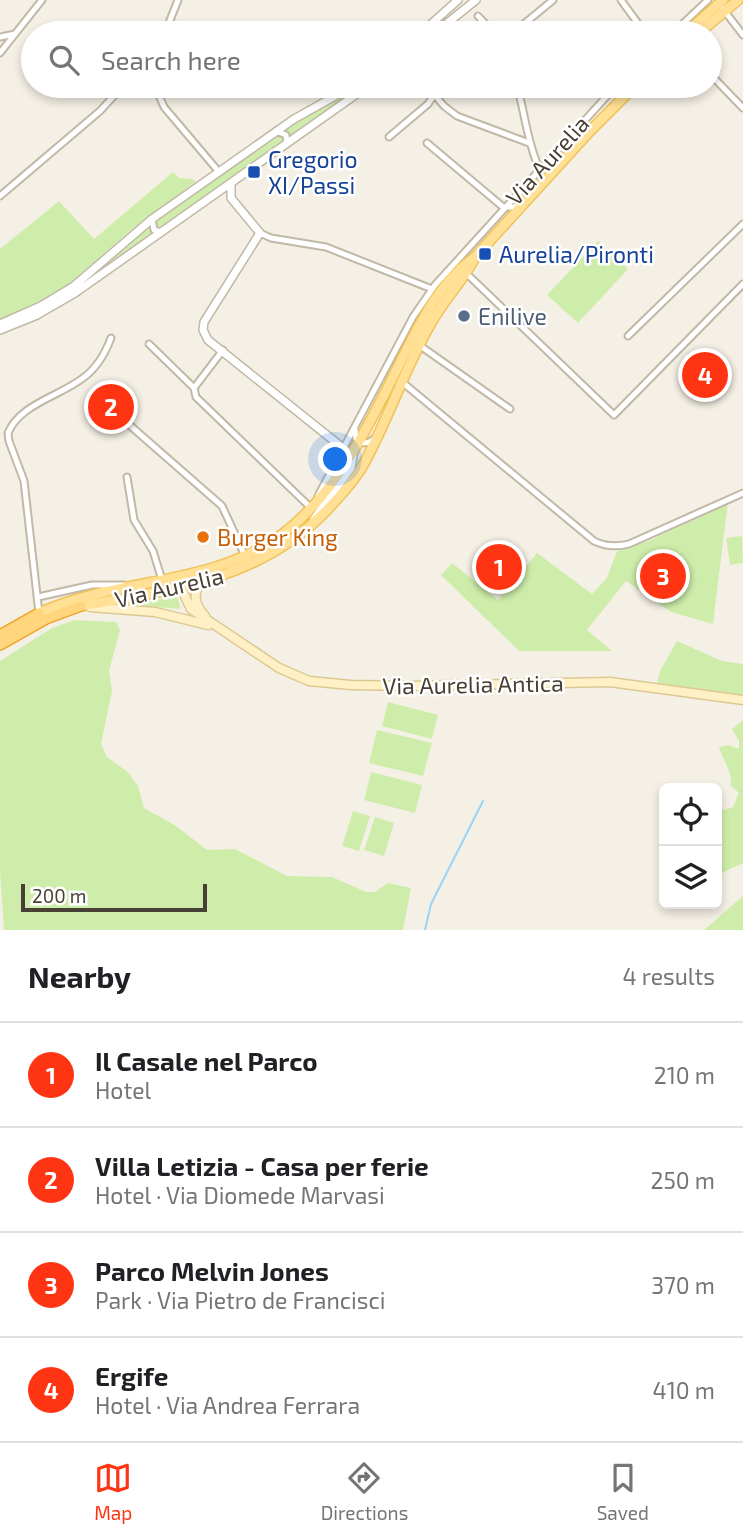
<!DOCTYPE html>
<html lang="en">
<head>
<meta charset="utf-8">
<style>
	body { margin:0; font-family:"Exo 2",sans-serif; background:#f2f2f2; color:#202124 }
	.controls { position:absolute; right:21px; bottom:21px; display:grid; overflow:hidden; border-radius:10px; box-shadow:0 4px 10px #0003 }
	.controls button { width:63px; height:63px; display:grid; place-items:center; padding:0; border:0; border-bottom:2px solid #e0e0e0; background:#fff; color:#202124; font:35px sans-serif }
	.scale { position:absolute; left:21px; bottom:18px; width:186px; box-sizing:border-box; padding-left:7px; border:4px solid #484034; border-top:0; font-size:19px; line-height:24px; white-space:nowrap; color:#484034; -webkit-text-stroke:5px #fff; paint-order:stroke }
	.you { position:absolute; left:336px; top:460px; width:24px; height:24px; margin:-18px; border:5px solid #fff; border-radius:50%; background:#1a73e8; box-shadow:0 0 0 10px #1a73e833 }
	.badge { display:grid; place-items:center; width:46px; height:46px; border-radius:50%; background:#ff3412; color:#fff; font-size:23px; font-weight:700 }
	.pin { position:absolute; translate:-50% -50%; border:4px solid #fff; box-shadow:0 2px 7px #0006 }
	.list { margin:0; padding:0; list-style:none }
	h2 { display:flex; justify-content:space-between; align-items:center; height:91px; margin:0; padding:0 28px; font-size:30px }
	h2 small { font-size:23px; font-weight:400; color:#757577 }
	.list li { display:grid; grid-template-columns:46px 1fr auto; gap:21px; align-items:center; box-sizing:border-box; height:105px; padding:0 28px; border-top:2px solid #e0e0e0 }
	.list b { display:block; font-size:26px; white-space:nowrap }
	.list p { margin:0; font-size:23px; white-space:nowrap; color:#757577 }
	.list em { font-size:23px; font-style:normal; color:#757577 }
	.icon { flex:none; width:38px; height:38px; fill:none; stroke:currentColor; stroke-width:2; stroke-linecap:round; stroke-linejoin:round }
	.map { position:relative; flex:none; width:743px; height:930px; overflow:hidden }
	.search { position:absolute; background:#fff; box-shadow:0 4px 10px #0003; left:21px; right:21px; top:21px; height:77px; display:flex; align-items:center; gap:18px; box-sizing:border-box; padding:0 24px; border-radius:38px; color:#757577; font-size:26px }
	.sheet { height:511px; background:#fff }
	nav { display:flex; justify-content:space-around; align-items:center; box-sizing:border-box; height:98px; border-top:2px solid #e0e0e0; background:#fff; font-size:19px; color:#757577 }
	nav a { display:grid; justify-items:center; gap:4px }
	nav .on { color:#ff3412 }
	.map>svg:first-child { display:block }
	.green { fill:#cfedaa }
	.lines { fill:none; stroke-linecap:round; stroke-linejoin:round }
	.stream { stroke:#9bd3f8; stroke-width:2 }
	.minor-casing { stroke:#c1b8a7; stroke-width:9 }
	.tertiary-casing { stroke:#c1b8a7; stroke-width:10 }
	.secondary-casing { stroke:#ddc892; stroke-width:11 }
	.primary-casing { stroke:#f0c258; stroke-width:12 }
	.trunk-casing { stroke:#eea326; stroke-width:12 }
	.minor { stroke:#fff; stroke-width:5 }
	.tertiary { stroke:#fff; stroke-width:7 }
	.secondary { stroke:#fff1c5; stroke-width:8 }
	.primary { stroke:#ffe094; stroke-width:9 }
	.trunk { stroke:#ffd67d; stroke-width:9 }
	.transit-dot { fill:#1a4fb4; stroke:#fff; stroke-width:2.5 }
	.service-dot { fill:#5c6f8a; stroke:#fff; stroke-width:2.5 }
	.food-dot { fill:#e8710a; stroke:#fff; stroke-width:2.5 }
	.labels { text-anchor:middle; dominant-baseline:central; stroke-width:5; stroke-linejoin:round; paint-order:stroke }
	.transit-label { font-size:23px; fill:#164399; stroke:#fff; text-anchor:start }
	.street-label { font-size:23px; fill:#484034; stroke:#fff }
	.service-label { font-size:23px; fill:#4e5e75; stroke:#fff; text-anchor:start }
	.food-label { font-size:23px; fill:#c56008; stroke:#fff; text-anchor:start }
</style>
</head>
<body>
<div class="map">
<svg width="743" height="930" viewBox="0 0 743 930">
	<rect width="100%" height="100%" fill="#f5f0e5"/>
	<!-- green -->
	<path class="green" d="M 359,86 L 362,86 L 290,138 L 284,130 Z
		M 278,135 L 283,139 L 280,145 L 163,227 L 155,225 L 157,219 Z
		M 173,172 L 179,178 L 193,179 L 195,182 L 131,230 L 60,292 L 30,308 L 0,321 L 0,249 L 59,201 L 94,239 Z
		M 148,227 L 153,234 L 82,284 Z
		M 598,241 L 628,269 L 578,323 L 547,295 Z
		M 728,502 L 713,624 L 671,612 L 626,581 L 587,630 L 612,651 L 519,651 L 441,575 L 452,563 L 498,600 L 537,553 L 592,594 L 607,578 L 617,551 L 649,541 Z
		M 742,536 L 743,563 L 730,565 L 726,538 Z
		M 177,595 L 180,606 L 179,609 L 134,605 Z
		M 75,620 L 116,622 L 120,630 L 109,671 L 112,691 L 101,744 L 107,757 L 128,772 L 138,786 L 144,808 L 176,826 L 207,850 L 235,849 L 287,876 L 332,877 L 366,892 L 375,892 L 388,883 L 411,888 L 403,930 L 4,930 L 0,871 L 0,661 L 52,628 Z
		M 677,641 L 722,661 L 743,664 L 743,695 L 657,683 L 660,671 Z
		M 388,702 L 438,715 L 432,739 L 382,726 Z
		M 743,720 L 743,863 L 717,875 L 717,805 L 724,810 L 733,807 L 739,793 L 731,786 C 732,770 724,763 719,747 L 728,745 L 739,749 L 739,741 L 732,729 Z
		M 377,730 L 432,743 L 423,776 L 369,763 Z
		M 371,772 L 422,785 L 415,813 L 364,800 Z
		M 353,811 L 370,816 L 359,851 L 342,846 Z
		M 375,817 L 394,823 L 384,856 L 364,850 Z
		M 743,896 L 743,930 L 704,930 Z"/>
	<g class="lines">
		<!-- stream -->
		<path class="stream" d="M 425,930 L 431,904 L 483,801"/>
		<!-- minor casing -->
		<g class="minor-casing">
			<path id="minor" d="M 621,0 L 645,33
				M 723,9 L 743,35
				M 478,16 L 494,33
				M 165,33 L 178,0
				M 513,33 L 553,0
				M 673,33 L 708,0
				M 0,37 L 15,34
				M 0,53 L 42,0
				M 710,74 L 743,108
				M 155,86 L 164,107 L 219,172
				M 427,86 L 444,106 L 457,116 L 529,143
				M 517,86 C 525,113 527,142 539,168
				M 276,131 L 286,135 L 287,144
				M 389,137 L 428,104 L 440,86
				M 427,143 L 503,207 L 520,207
				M 0,196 L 100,111 L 123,86
				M 152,219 L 154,230 L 162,232
				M 260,233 L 271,238 L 326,247 L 432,289
				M 466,273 L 614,415 L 743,284
				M 628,336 L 743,224
				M 149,344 L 194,388 L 196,397 L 311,508
				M 419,345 L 510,409
				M 402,382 L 594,541 C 606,547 617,547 629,544 L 743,493
				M 194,388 L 223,350
				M 118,415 L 222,506 L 245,556
				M 355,429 L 356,438 C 361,445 369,444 375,438
				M 127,477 L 134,520 L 153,551 L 162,580
				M 318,496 L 413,317 L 435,285 L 616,86
				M 38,597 L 92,585 L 124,585
				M 39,613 L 24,481 L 9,441 L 8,433 C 20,404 60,396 83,378 C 97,368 105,354 111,338"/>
		</g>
		<!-- tertiary casing -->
		<g class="tertiary-casing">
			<path id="tertiary" d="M 421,33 L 458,0
				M 435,33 L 476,0
				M 231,184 L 231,198 L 260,233 L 204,322 L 203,330 L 208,340 L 353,456 L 351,468 L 314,519
				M 0,324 L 41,306 L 74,286 L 152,219 L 294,119 L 353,86
				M 0,330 L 37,315 L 75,293 L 368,86"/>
		</g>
		<!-- secondary casing -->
		<g class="secondary-casing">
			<path id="secondary" d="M 176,577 L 191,609 L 279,668 L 309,681 L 351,685 L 409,686 L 610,682 L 743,700
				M 201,582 C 192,595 195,605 205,616
				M 90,607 L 155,612 L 208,625"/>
		</g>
		<!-- primary casing -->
		<g class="primary-casing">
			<path id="primary" d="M 686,33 L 723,0
				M 699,33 L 738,0
				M 81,606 C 171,590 258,580 325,512 C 338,498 352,484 362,467 C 388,421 404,369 431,323 C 443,301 461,283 473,261
				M 39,613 C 118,577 213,587 284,533 C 340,490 371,420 402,359 C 421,321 440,282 475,257 L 590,131 L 635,86"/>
		</g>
		<!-- trunk casing -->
		<g class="trunk-casing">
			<path id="trunk" d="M 0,635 L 39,613
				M 0,645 L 46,619 L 81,606"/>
		</g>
		<!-- minor -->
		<use href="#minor" class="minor"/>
		<!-- tertiary -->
		<use href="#tertiary" class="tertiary"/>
		<!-- secondary -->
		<use href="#secondary" class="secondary"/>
		<!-- primary -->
		<use href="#primary" class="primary"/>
		<!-- trunk -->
		<use href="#trunk" class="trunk"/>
	</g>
	<!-- markers -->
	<g class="transit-dot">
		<rect x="247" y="165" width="14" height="14" rx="3.5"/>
		<rect x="478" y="247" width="14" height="14" rx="3.5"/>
	</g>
	<circle class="service-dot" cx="464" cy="316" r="7"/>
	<circle class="food-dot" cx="203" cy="537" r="7"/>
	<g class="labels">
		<!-- transit labels -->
		<g class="transit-label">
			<text x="268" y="159">Gregorio<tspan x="268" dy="26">XI/Passi</tspan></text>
			<text x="499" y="254">Aurelia/Pironti</text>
		</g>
		<!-- street labels -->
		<g class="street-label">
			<text transform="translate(547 160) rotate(-48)">Via Aurelia</text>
			<text transform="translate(169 587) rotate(-13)">Via Aurelia</text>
			<text transform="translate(473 684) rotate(-1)">Via Aurelia Antica</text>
		</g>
		<!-- service labels -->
		<g class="service-label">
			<text x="478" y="316">Enilive</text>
		</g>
		<!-- food labels -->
		<g class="food-label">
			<text x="217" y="537">Burger King</text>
		</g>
	</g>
</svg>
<div class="controls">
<button><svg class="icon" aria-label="locate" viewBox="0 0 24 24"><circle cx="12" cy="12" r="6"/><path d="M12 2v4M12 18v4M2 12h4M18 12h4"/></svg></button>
<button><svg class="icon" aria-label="layers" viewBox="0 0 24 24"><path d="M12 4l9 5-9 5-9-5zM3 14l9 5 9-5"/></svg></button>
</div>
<div class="scale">200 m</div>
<div class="you"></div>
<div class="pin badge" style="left:499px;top:567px">1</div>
<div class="pin badge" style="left:111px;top:407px">2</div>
<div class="pin badge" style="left:663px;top:576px">3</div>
<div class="pin badge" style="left:705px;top:375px">4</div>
<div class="search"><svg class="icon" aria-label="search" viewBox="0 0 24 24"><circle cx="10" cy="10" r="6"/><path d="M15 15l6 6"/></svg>Search here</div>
</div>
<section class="sheet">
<h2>Nearby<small>4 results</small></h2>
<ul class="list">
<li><span class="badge">1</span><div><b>Il Casale nel Parco</b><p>Hotel</p></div><em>210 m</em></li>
<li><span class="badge">2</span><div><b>Villa Letizia - Casa per ferie</b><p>Hotel · Via Diomede Marvasi</p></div><em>250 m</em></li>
<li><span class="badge">3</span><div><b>Parco Melvin Jones</b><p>Park · Via Pietro de Francisci</p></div><em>370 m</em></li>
<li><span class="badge">4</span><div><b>Ergife</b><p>Hotel · Via Andrea Ferrara</p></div><em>410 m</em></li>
</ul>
</section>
<nav>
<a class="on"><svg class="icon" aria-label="map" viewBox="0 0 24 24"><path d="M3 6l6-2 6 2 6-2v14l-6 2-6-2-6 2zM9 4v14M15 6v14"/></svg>Map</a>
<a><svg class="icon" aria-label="directions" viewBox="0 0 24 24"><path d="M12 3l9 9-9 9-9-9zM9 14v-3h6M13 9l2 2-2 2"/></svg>Directions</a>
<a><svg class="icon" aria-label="saved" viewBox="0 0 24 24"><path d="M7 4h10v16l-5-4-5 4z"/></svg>Saved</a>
</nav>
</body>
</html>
